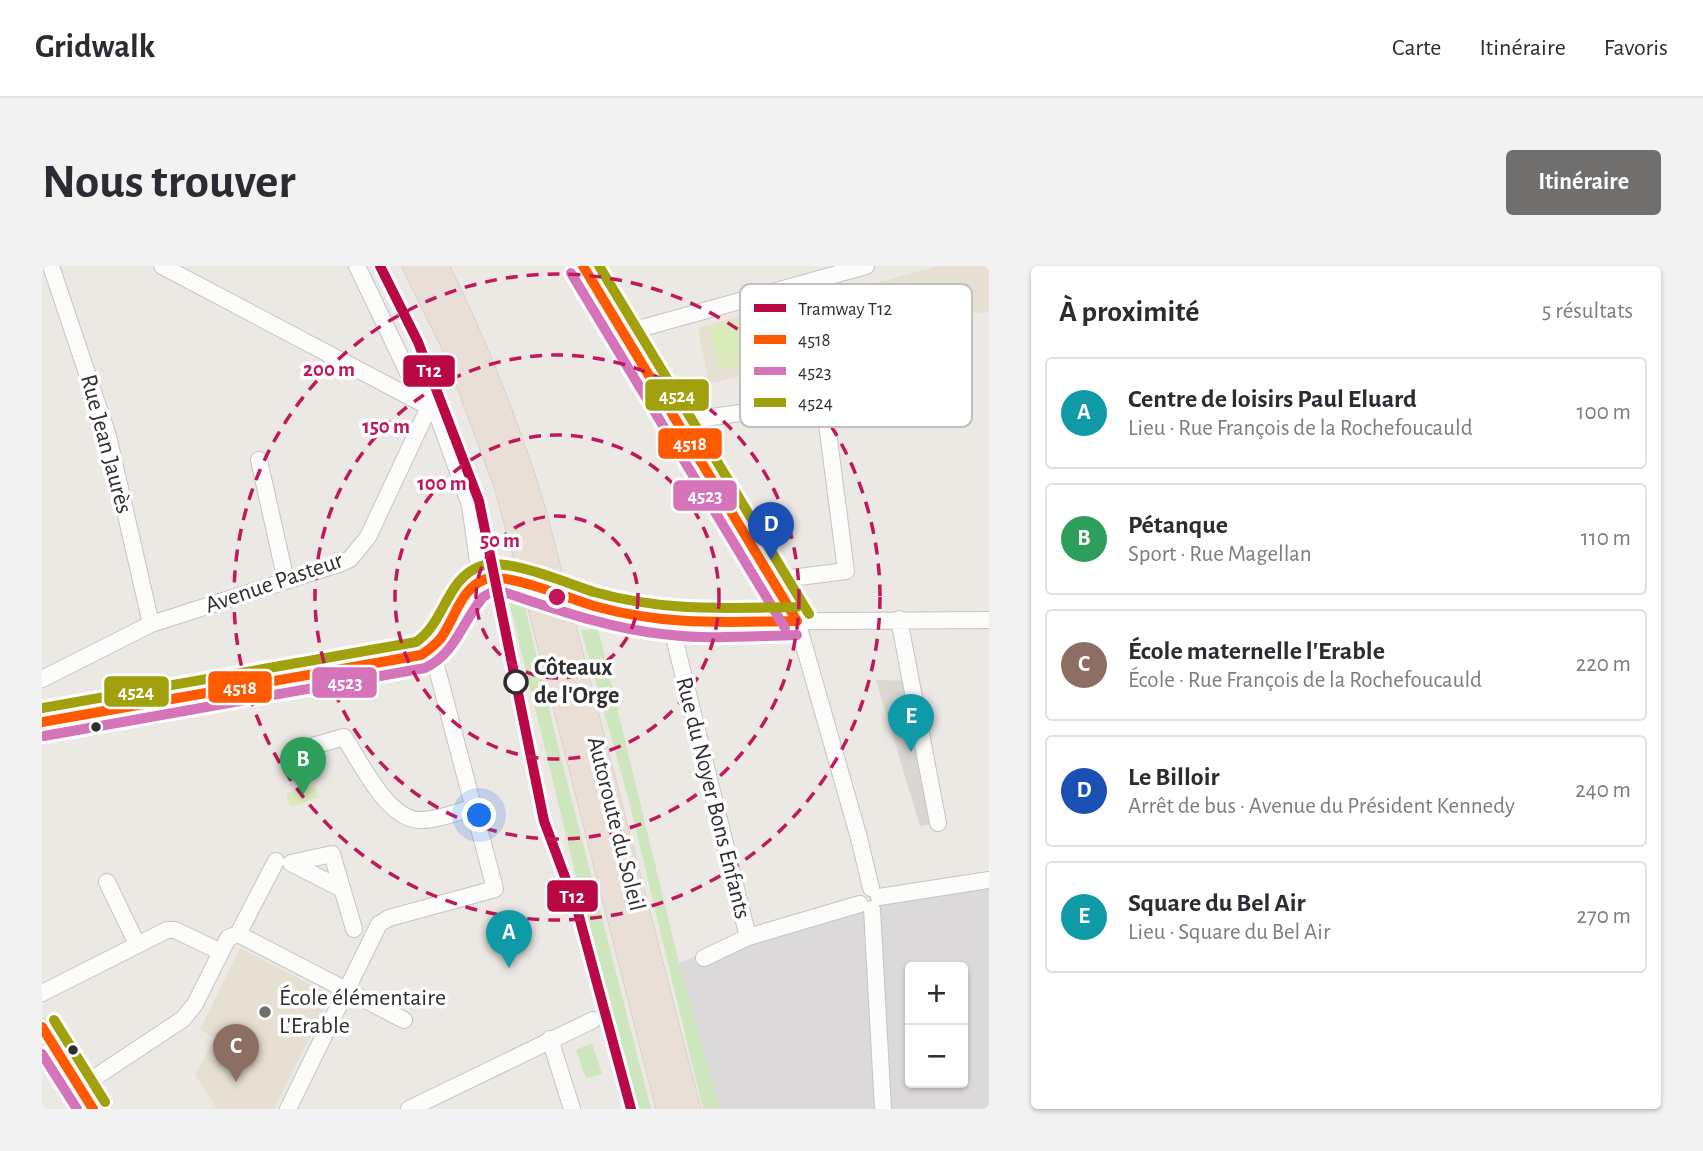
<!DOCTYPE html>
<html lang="fr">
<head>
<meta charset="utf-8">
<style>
	body { margin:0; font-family:"Alegreya Sans",sans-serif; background:#f2f2f3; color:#2b2b33 }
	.controls { position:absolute; right:21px; bottom:21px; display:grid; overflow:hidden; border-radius:7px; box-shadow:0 2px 5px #0004 }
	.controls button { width:63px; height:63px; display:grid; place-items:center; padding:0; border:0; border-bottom:2px solid #e1e1e2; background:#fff; color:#2b2b33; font:35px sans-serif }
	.you { position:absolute; left:438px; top:550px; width:24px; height:24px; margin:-18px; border:5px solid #fff; border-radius:50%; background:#1a73e8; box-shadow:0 0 0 10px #1a73e833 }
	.badge { display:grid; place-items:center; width:46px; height:46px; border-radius:50%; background:#706f6e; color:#fff; font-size:23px; font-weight:700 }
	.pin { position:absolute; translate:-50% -58px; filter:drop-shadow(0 2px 4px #0008) }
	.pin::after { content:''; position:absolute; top:37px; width:24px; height:21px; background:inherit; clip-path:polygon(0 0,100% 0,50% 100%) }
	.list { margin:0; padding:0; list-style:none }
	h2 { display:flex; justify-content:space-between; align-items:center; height:91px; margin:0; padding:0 28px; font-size:30px }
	h2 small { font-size:23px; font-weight:400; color:#7c7c81 }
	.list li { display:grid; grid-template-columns:46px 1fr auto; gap:21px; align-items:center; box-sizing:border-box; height:112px; margin:0 14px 14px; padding:0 14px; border:2px solid #e1e1e2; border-radius:7px }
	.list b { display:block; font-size:26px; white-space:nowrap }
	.list p { margin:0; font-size:23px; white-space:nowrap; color:#7c7c81 }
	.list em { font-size:23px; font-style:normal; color:#7c7c81 }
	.map { position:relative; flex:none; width:947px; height:843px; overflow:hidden; border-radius:7px }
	header { display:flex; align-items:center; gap:42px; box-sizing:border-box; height:98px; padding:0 35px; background:#fff; border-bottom:2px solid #e1e1e2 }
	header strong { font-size:33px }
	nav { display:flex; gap:38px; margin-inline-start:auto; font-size:24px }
	.intro { display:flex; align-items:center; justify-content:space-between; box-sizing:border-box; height:168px; padding:0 42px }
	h1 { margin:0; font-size:49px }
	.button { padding:18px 32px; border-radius:7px; background:#706f6e; color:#fff; font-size:24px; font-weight:700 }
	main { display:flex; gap:42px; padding:0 42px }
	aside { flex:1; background:#fff; border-radius:7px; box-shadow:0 2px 5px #0004 }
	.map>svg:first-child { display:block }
	.industrial { fill:#dcd9db; fill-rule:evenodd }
	.education { fill:#e6e0d3 }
	.green { fill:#cee6be }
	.pitch { fill:#d9eabb }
	.plaza { fill:#dad6d2 }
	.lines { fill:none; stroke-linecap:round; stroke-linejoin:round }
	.minor-casing { stroke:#c5c4c5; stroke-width:18 }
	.highway-casing { stroke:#c6c5c4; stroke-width:24 }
	.minor { stroke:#fcfcfb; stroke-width:16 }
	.highway { stroke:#eadfd6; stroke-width:23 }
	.minor-bridge-casing { stroke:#c5c4c5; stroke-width:18; stroke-linecap:butt }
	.minor-bridge { stroke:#fcfcfb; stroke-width:16 }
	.bus-1-casing { stroke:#fff; stroke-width:16 }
	.bus-2-casing { stroke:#fff; stroke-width:16 }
	.bus-3-casing { stroke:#fff; stroke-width:16 }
	.bus-1 { stroke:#ff5a00; stroke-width:10 }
	.bus-2 { stroke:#d674ba; stroke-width:10 }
	.bus-3 { stroke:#a1a10e; stroke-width:10 }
	.tram-1-casing { stroke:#fff; stroke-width:16 }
	.tram-1 { stroke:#b90845; stroke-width:10 }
	.ring { fill:none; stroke:#c2185b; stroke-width:3.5; stroke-dasharray:12 9 }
	.stop-dot { fill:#fff; stroke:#2e2e2e; stroke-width:3.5 }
	.bus-dot { fill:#2e2e2e; stroke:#fff; stroke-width:2.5 }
	.poi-dot { fill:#706f6e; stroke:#fff; stroke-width:2.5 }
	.labels { text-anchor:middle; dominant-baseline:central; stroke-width:7; stroke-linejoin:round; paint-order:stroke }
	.street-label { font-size:24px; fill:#2e2e2e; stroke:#fff }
	.stop-label { font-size:24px; font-weight:bold; fill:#2e2e2e; stroke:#fff; text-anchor:start }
	.poi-label { font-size:24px; fill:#2e2e2e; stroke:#fff; text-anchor:start }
	.key { fill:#fff; stroke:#c0c0c0; stroke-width:2 }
	.key-label { font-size:19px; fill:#2e2e2e }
	.centre { fill:#c2185b; stroke:#fff; stroke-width:3.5 }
	.ring-label { font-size:21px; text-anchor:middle; font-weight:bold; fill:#c2185b; stroke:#fff; stroke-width:7; stroke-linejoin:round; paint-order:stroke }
	.line-badge { stroke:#fff; stroke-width:2.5 }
	.badge-label { font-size:19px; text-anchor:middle; font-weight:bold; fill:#fff }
</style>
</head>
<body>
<header>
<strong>Gridwalk</strong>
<nav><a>Carte</a><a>Itinéraire</a><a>Favoris</a></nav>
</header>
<div class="intro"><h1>Nous trouver</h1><a class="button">Itinéraire</a></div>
<main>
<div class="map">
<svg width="947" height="843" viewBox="0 0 947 843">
	<rect width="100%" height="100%" fill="#ece8e4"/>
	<!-- industrial -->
	<path class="industrial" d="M 947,614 L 947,843 L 678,843 L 637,697 L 706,671 L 818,638 L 836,638 ZM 868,701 L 921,701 L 921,817 L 868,817 Z"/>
	<!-- education -->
	<path class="education" d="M 896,0 L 947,0 L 947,46 L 923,48 L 836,74 L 667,118 L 656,62 L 807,19 L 815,22 Z
		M 198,682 L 289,729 L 232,843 L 175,843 L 153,809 L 173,772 L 158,764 Z"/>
	<!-- green -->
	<path class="green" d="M 466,331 L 482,337 L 518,488 L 609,843 L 596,843 L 534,610 Z
		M 556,363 L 637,697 L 678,843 L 661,843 L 587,535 L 539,364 Z
		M 550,777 L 560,808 L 544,812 L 534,784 Z"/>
	<!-- pitch -->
	<path class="pitch" d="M 805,25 L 816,65 L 679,104 L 667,62 Z
		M 273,520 L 277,531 L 249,541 L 245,534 L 245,527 Z"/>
	<!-- plaza -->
	<path class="plaza" d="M 834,414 L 868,415 L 896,557 L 878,560 Z"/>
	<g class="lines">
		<!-- minor casing -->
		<g class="minor-casing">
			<path id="minor" d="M 9,0 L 66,170 L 109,358
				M 120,0 L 387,141 L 396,150 L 428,239 L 436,296
				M 315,0 L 371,117 L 386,139
				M 541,0 L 755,355 L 817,572 L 829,622
				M 582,67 L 824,0
				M 635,156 L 782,135 L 804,305 L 749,312 L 732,318
				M 217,194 L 244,315
				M 547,338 L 604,352 L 643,356 L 947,354
				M 857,353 L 896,557
				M 643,356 L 632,371 L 706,671
				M 0,413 L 109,358 L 297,298 L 308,293 L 326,271 L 387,141
				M 0,456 L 379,389 C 417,373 411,309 459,311
				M 271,480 L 302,471 C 318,495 345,553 377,554 C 394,555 414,546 430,542
				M 65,616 L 95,678
				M 300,623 L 249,597 L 290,588 L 312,663
				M 837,631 L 947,614
				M 830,643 L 841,843
				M 196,668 L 362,754
				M 662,692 L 706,671 L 818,638
				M 0,727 L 125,664 L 133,664 L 179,686
				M 0,761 L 51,843
				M 508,773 L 530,843
				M 37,822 L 141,753 L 153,738 L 186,672 L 196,668 L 234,595
				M 246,843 L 337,658 L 347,652 L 453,623 L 390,384
				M 367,843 L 551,754"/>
		</g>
		<!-- highway casing -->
		<g class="highway-casing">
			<path id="highway" d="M 372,0 L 414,85 L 463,217 L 498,343 L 626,843
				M 395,0 C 434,79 466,160 492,244 L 647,843"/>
		</g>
		<!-- minor -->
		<use href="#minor" class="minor"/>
		<!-- highway -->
		<use href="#highway" class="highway"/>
		<!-- minor-bridge casing -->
		<g class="minor-bridge-casing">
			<path id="minor-bridge" d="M 459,311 L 547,338"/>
		</g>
		<!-- minor-bridge -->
		<use href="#minor-bridge" class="minor-bridge"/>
		<!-- bus-1 casing -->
		<g class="bus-1-casing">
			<path id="bus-1" d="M 541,0 L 755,355
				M 0,456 L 379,389 C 387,384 393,379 399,372 C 413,353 419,321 444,313 C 465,306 528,333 552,340 C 623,360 683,356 755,355
				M 0,761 L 51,843"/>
		</g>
		<!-- bus-2 casing -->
		<g class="bus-2-casing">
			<path id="bus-2" d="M 529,7 L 743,362
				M 2,470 L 383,402 C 414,387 420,356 441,331 L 448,327 L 458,325 C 511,342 564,362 620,368 C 665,374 710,370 755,369
				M 0,788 L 35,843"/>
		</g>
		<!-- bus-3 casing -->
		<g class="bus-3-casing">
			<path id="bus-3" d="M 557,0 L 767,348
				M 0,442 L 374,376 C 403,357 404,312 439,300 C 465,291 524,317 552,326 C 623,346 683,342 755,341
				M 12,754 L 63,836"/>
		</g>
		<!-- bus-1 -->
		<use href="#bus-1" class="bus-1"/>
		<!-- bus-2 -->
		<use href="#bus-2" class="bus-2"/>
		<!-- bus-3 -->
		<use href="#bus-3" class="bus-3"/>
		<!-- tram-1 casing -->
		<g class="tram-1-casing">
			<path id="tram-1" d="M 338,0 L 376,76 L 437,235 L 502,555 L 535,643 L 589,843"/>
		</g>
		<!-- tram-1 -->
		<use href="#tram-1" class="tram-1"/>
	</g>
	<!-- distance rings -->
	<g class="ring">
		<circle cx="515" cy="331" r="81"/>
		<circle cx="515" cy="331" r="162"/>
		<circle cx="515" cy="331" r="242"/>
		<circle cx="515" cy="331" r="323"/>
	</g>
	<!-- markers -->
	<circle class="stop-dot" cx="474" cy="416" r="11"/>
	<g class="bus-dot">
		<circle cx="54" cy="461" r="6"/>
		<circle cx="31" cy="784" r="6"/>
	</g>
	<circle class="poi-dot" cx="223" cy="746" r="7"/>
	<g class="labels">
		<!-- street labels -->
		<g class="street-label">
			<text transform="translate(64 178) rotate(75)">Rue Jean Jaurès</text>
			<text transform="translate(232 317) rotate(-19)">Avenue Pasteur</text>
			<text transform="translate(671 532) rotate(76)">Rue du Noyer Bons Enfants</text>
			<text transform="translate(574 558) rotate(76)">Autoroute du Soleil</text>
		</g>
		<!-- stop labels -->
		<g class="stop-label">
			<text x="492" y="402">Côteaux<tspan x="492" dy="28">de l'Orge</tspan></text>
		</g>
		<!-- poi labels -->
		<g class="poi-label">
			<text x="237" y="732">École élémentaire<tspan x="237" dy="28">L'Erable</tspan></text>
		</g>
	</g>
	<!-- legend -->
	<rect x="698" y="18" width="232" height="143" rx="10" class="key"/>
	<rect x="712" y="38" width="32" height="8" fill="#b90845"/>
	<rect x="712" y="69" width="32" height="9" fill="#ff5a00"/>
	<rect x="712" y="101" width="32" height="8" fill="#d674ba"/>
	<rect x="712" y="132" width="32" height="9" fill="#a1a10e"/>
	<g class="key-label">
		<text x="756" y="49">Tramway T12</text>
		<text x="756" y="80">4518</text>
		<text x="756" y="112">4523</text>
		<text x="756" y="143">4524</text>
	</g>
	<circle cx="515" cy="331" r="10" class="centre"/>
	<g class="ring-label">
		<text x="287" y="110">200 m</text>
		<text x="344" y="167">150 m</text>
		<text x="400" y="224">100 m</text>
		<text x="458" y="281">50 m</text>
	</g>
	<g class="line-badge">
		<rect x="360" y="88" width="54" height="34" rx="7" fill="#b90845"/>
		<rect x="602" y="112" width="66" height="34" rx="7" fill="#a1a10e"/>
		<rect x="615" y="161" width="66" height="33" rx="7" fill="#ff5a00"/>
		<rect x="630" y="213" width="66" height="33" rx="7" fill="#d674ba"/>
		<rect x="269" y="400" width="67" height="33" rx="7" fill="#d674ba"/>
		<rect x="165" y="404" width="66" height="34" rx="7" fill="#ff5a00"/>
		<rect x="61" y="409" width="67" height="33" rx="7" fill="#a1a10e"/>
		<rect x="504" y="613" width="53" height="34" rx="7" fill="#b90845"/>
	</g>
	<g class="badge-label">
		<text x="387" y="111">T12</text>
		<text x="635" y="136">4524</text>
		<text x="648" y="184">4518</text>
		<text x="663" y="236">4523</text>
		<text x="303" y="423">4523</text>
		<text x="198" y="428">4518</text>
		<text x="94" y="432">4524</text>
		<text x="530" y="637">T12</text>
	</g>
</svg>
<div class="controls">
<button>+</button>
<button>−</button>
</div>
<div class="you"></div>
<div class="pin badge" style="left:467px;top:702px;background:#0f9aa8">A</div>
<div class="pin badge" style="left:261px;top:529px;background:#2e9e5b">B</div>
<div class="pin badge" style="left:194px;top:816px;background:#8d6e63">C</div>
<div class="pin badge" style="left:729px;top:294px;background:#1a4fb4">D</div>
<div class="pin badge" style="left:869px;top:486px;background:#0f9aa8">E</div>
</div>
<aside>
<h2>À proximité<small>5 résultats</small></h2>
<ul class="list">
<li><span class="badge" style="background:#0f9aa8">A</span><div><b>Centre de loisirs Paul Eluard</b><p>Lieu · Rue François de la Rochefoucauld</p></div><em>100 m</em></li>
<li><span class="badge" style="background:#2e9e5b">B</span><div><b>Pétanque</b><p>Sport · Rue Magellan</p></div><em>110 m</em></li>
<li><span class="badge" style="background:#8d6e63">C</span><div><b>École maternelle l'Erable</b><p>École · Rue François de la Rochefoucauld</p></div><em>220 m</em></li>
<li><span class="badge" style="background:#1a4fb4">D</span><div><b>Le Billoir</b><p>Arrêt de bus · Avenue du Président Kennedy</p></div><em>240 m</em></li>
<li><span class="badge" style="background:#0f9aa8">E</span><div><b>Square du Bel Air</b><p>Lieu · Square du Bel Air</p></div><em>270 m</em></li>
</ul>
</aside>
</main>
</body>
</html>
